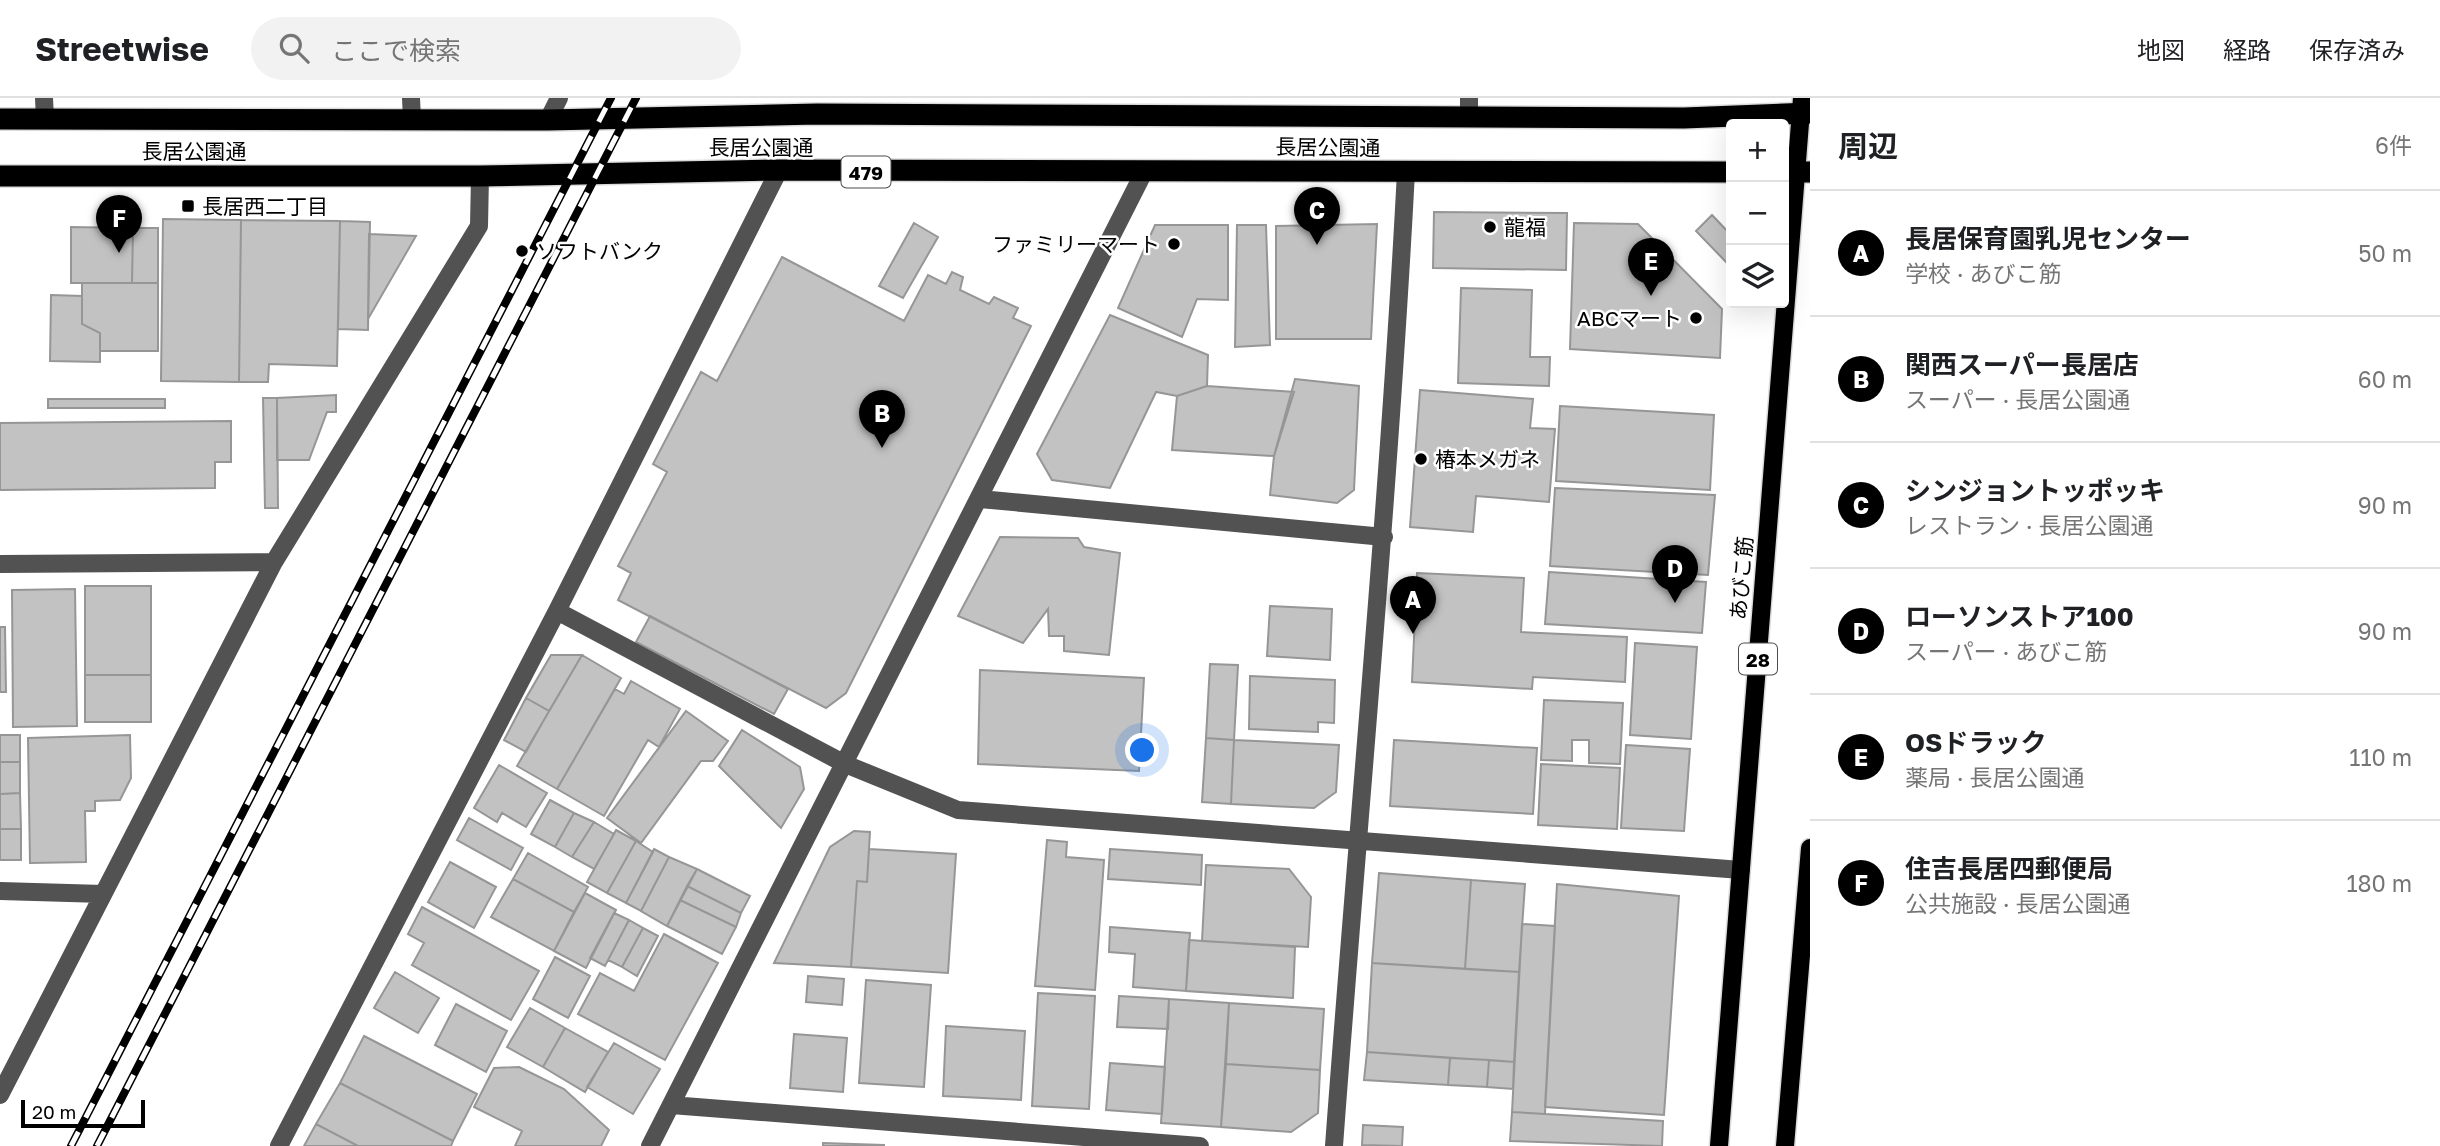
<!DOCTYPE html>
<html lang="ja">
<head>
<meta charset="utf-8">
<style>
	body { margin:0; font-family:"Golos Text","Noto Sans JP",sans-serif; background:#f2f2f2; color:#202124 }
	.controls { position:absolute; right:21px; top:21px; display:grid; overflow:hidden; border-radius:7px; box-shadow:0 7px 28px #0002 }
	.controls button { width:63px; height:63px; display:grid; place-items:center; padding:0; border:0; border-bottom:2px solid #e0e0e0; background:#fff; color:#202124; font:35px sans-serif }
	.scale { position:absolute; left:21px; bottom:18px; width:124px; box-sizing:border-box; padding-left:7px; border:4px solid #000; border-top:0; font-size:19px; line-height:24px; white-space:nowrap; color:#000; -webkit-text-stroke:5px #fff; paint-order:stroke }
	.you { position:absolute; left:1143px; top:653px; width:24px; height:24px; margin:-18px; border:5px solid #fff; border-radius:50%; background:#1a73e8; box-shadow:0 0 0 10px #1a73e833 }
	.badge { display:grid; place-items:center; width:46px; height:46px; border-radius:50%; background:#000; color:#fff; font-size:23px; font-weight:700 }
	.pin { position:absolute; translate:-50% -58px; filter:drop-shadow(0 2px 4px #0008) }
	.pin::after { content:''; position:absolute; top:37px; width:24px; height:21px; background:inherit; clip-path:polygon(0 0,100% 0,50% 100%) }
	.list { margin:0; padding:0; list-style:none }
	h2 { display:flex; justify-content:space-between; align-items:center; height:91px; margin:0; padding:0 28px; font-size:30px }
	h2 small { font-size:23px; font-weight:400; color:#757577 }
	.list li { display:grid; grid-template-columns:46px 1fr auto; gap:21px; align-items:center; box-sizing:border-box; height:126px; padding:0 28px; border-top:2px solid #e0e0e0 }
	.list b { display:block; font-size:26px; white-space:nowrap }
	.list p { margin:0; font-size:23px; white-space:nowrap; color:#757577 }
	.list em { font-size:23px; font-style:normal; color:#757577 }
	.icon { flex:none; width:38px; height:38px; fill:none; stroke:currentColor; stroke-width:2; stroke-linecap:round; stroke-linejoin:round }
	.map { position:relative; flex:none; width:1810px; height:1048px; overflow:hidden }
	header { display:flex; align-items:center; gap:42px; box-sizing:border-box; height:98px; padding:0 35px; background:#fff; border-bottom:2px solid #e0e0e0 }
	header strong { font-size:33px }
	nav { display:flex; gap:38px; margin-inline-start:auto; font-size:24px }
	.search { width:490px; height:63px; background:#f2f2f2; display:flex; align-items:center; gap:18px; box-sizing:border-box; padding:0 24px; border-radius:38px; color:#757577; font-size:26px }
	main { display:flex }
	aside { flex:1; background:#fff }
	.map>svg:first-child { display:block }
	.building { fill:#c2c2c2; stroke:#969696; stroke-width:2 }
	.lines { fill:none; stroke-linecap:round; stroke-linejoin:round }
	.major-casing { stroke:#dbdbdb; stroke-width:21 }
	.highway-casing { stroke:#dbdbdb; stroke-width:24 }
	.minor { stroke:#525252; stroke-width:18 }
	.major { stroke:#000; stroke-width:18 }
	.highway { stroke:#000; stroke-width:21 }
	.rail-casing { stroke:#000; stroke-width:8 }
	.rail { stroke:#fff; stroke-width:5; stroke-dasharray:16; stroke-linecap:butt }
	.poi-dot { fill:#000; stroke:#fff; stroke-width:2.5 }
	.labels { text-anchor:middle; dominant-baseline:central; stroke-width:5; stroke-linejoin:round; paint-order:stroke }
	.shield { fill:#fff; stroke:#4c4c4c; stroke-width:2 }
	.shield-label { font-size:19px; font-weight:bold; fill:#000 }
	.street-label { font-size:21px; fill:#000; stroke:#fff }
	.poi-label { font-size:21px; fill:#000; stroke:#fff; text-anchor:start }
</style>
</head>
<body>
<header>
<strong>Streetwise</strong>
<div class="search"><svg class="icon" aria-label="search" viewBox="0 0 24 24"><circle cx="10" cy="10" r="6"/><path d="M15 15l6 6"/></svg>ここで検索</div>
<nav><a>地図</a><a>経路</a><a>保存済み</a></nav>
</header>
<main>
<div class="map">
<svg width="1810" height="1048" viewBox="0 0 1810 1048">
	<rect width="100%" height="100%" fill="#fff"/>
	<!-- building -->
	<path class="building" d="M 1434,114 L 1567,115 L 1566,172 L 1433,170 Z
		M 1712,117 L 1731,137 L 1731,163 L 1728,166 L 1696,133 Z
		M 163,121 L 241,122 L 239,284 L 161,283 Z
		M 241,122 L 340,123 L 337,268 L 269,266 L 268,284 L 239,284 Z
		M 340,123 L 370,124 L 368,232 L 338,231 Z
		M 914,125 L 938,139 L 903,200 L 879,188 Z
		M 1574,125 L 1638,126 L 1722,211 L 1720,260 L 1570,251 Z
		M 1377,126 L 1371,241 L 1276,241 L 1276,128 Z
		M 1155,127 L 1228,127 L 1228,202 L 1197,201 L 1182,239 L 1118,210 Z
		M 1237,127 L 1266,127 L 1270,247 L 1235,249 Z
		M 71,129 L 133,130 L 132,185 L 71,185 Z
		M 133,130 L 158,130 L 158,185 L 132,185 Z
		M 369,136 L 416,138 L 368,221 Z
		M 782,159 L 904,223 L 928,177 L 946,186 L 952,174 L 963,179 L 960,192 L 989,206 L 994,199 L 1018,210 L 1013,220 L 1031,228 L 846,595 L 826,610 L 618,502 L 631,475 L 618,468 L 667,374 L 653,366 L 701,274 L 717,283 Z
		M 82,185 L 158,185 L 158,253 L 100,253 L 100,235 L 82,226 Z
		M 1461,190 L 1532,192 L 1530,259 L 1550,259 L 1549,288 L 1458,285 Z
		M 51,197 L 82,198 L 82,226 L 100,235 L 100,264 L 50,263 Z
		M 1110,217 L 1208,257 L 1207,288 L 1177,298 L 1156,294 L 1110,390 L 1052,382 L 1037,356 Z
		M 1295,281 L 1359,288 L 1354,392 L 1337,405 L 1270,397 L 1274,358 Z
		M 1207,288 L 1294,294 L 1274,358 L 1172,352 L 1177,298 Z
		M 1420,292 L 1533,301 L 1530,330 L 1555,331 L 1549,404 L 1476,398 L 1473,434 L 1410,429 Z
		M 336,297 L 336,314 L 327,314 L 309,362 L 277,362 L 277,300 Z
		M 263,300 L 277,300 L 278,410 L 265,410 Z
		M 48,301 L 165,301 L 165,310 L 48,310 Z
		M 1560,308 L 1714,317 L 1710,392 L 1556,383 Z
		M 231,323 L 231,364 L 215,364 L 215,390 L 0,392 L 0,325 Z
		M 1555,390 L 1715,397 L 1708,477 L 1550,468 Z
		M 1000,439 L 1078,440 L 1084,449 L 1120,455 L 1109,557 L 1064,553 L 1064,538 L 1049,538 L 1048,511 L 1023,545 L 958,518 Z
		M 1549,474 L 1706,484 L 1702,535 L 1545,526 Z
		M 1417,475 L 1524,480 L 1521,534 L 1627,539 L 1625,584 L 1533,579 L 1532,591 L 1412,584 Z
		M 85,488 L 151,488 L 151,577 L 85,577 Z
		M 75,491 L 77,628 L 13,629 L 12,492 Z
		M 1270,508 L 1332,511 L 1330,562 L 1267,558 Z
		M 650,518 L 788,591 L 774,616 L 636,544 Z
		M 0,529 L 5,529 L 6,594 L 0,594 Z
		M 1635,545 L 1697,549 L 1691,641 L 1630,637 Z
		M 551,557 L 582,557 L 549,613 L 526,600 Z
		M 582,557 L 621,580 L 557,691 L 517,668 Z
		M 1210,566 L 1238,567 L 1234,642 L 1206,640 Z
		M 980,572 L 1144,580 L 1139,673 L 978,666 Z
		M 85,577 L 151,577 L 151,624 L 85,624 Z
		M 1250,578 L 1335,582 L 1334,625 L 1318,624 L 1318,634 L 1249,631 Z
		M 631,583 L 680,611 L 659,649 L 648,642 L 604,718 L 557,691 L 615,591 L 624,596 Z
		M 526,600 L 549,613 L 526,654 L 504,642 Z
		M 1544,602 L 1623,605 L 1620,666 L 1589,665 L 1589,642 L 1572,642 L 1572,663 L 1541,662 Z
		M 686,613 L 728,643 L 713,663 L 701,663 L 641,745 L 607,720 Z
		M 742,632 L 800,669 L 804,691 L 781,730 L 719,668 Z
		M 0,637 L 20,637 L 20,664 L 0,664 Z
		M 130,637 L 131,680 L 120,702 L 95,703 L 95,713 L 85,713 L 86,764 L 30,765 L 28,640 Z
		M 1206,640 L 1234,642 L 1231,706 L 1202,704 Z
		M 1234,642 L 1339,647 L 1336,694 L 1314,710 L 1231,706 Z
		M 1394,642 L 1537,650 L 1533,716 L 1390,708 Z
		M 1626,647 L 1690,651 L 1684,733 L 1621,730 Z
		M 0,664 L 20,664 L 20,695 L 0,696 Z
		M 1541,666 L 1620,670 L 1617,731 L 1538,727 Z
		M 499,667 L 547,695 L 526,729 L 502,715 L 497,724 L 474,710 Z
		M 20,695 L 21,731 L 0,731 L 0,696 Z
		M 550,702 L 574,715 L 555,749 L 531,736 Z
		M 574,715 L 594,724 L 572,759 L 555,749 Z
		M 469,720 L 523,750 L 511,772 L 457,742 Z
		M 594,724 L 614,736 L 594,771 L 572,759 Z
		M 0,731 L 21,731 L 21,762 L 0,762 Z
		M 616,732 L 636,743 L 607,795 L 587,784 Z
		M 854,733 L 870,734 L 867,784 L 857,783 L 851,869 L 774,865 L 830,749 Z
		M 1047,742 L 1067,744 L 1066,759 L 1104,762 L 1095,892 L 1035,888 Z
		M 636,743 L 653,754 L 626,805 L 607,795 Z
		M 654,751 L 669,759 L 641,813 L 626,805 Z
		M 869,751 L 956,756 L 948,875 L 851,869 L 857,783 L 867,784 Z
		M 1110,751 L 1202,757 L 1201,787 L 1108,781 Z
		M 528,755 L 588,789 L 574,814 L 513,781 Z
		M 669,759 L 697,771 L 667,828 L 641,813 Z
		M 450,764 L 496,789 L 474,830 L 428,804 Z
		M 1206,767 L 1289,771 L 1311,799 L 1308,849 L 1202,843 Z
		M 697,771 L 750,798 L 741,815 L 687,788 Z
		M 1379,775 L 1471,782 L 1465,871 L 1372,865 Z
		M 513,781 L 574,814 L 554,853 L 491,819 Z
		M 1471,782 L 1525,786 L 1519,874 L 1465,871 Z
		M 1557,786 L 1679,798 L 1664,1017 L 1545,1009 Z
		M 687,788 L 741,815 L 736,829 L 680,802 Z
		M 585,795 L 616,812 L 586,870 L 554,853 Z
		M 680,802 L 736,829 L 722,856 L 667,828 Z
		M 422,809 L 539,873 L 511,922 L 412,867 L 424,845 L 408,836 Z
		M 614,815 L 629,822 L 605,868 L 590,860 Z
		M 629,822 L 643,830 L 622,869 L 608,862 Z
		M 1522,826 L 1555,828 L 1545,1016 L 1512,1014 Z
		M 1110,829 L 1190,835 L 1186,893 L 1133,889 L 1135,856 L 1109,854 Z
		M 643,830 L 658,838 L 637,878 L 622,869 Z
		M 664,836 L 718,865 L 665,962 L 578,916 L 600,875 L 634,893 Z
		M 1189,842 L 1295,849 L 1293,900 L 1186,893 Z
		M 555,859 L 590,878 L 568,920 L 533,901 Z
		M 1372,865 L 1519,874 L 1514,964 L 1367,954 Z
		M 395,874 L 439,900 L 418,935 L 374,910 Z
		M 808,878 L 844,881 L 842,907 L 806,904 Z
		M 866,882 L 931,887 L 924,989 L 859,985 Z
		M 1038,895 L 1095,898 L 1089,1011 L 1032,1008 Z
		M 1119,898 L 1169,901 L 1168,931 L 1117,929 Z
		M 1169,901 L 1229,905 L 1221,1029 L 1161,1025 Z
		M 1229,905 L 1324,911 L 1320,972 L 1226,966 Z
		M 456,906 L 507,933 L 486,974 L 435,947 Z
		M 530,910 L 565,930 L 543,969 L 507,949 Z
		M 946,928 L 1025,933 L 1021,1002 L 943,998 Z
		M 565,930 L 608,954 L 585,994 L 543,969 Z
		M 794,936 L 847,940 L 843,994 L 790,990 Z
		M 364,938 L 477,996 L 453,1043 L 340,985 Z
		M 614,945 L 660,971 L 633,1016 L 587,989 Z
		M 1367,954 L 1450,960 L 1448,987 L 1364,982 Z
		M 1450,960 L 1489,962 L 1487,989 L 1448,987 Z
		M 1489,962 L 1514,964 L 1513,991 L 1487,989 Z
		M 1110,965 L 1165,969 L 1162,1016 L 1106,1012 Z
		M 1226,966 L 1320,972 L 1318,1015 L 1291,1034 L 1221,1029 Z
		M 519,969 L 564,991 L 609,1032 L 601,1048 L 515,1048 L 522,1033 L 474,1009 L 494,970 Z
		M 340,985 L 453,1043 L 451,1048 L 358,1048 L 316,1026 Z
		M 1512,1014 L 1663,1023 L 1662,1048 L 1510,1043 Z
		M 316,1026 L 358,1048 L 304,1048 Z
		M 1363,1027 L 1403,1029 L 1402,1048 L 1362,1047 Z
		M 823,1045 L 884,1047 L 884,1048 L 823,1048 Z"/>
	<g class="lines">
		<!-- major casing -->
		<g class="major-casing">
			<path id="major" d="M 1719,1048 L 1802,0
				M 1785,1048 L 1810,750"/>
		</g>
		<!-- highway casing -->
		<g class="highway-casing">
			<path id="highway" d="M 0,21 L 548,22 L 817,16 L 1684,20 L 1810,15
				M 1784,74 L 1810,74
				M 0,78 L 480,78 L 779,72 L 1731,74"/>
		</g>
		<!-- minor -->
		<path class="minor" d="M 44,0 L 45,21
			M 411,0 L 412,21
			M 1469,0 L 1469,19
			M 548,22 L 559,0
			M 980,401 L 1384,439
			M 0,466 L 274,464
			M 557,513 L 845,666 L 958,712 L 1741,772
			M 0,793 L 103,796
			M 0,997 L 274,464 L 479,128 L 480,78
			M 671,1007 L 1200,1048
			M 279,1048 L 557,513 L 779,72
			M 650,1048 L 1145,72
			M 1334,1048 C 1358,723 1389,399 1406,74"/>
		<!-- major -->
		<use href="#major" class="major"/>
		<!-- highway -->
		<use href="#highway" class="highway"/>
		<!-- rail casing -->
		<g class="rail-casing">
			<path id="rail" d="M 71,1048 L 611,0
				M 97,1048 L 636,0"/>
		</g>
		<!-- rail -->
		<use href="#rail" class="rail"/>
	</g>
	<!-- markers -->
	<g class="poi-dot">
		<rect x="181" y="101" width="14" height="14" rx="3.5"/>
		<circle cx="1490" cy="129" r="7"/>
		<circle cx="1174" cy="146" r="7"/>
		<circle cx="522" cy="153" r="7"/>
		<circle cx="1696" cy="220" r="7"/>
		<circle cx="1421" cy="361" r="7"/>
	</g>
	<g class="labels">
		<!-- shield labels -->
		<g class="shield">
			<rect x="841.5" y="58.5" width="49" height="31" rx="5"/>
			<rect x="1739" y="545.5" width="38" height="31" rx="5"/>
		</g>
		<g class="shield-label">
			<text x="866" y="74">479</text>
			<text x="1758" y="561">28</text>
		</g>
		<!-- street labels -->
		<g class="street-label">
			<text x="761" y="49">長居公園通</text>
			<text transform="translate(1328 49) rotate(1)">長居公園通</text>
			<text x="194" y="53">長居公園通</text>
			<text transform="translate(1741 480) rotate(-85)">あびこ筋</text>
		</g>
		<!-- poi labels -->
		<g class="poi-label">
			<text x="202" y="108">長居西二丁目</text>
			<text x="1504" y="129">龍福</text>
			<text x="1160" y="146" text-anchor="end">ファミリーマート</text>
			<text x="536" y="153">ソフトバンク</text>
			<text x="1682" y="220" text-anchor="end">ABCマート</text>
			<text x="1435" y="361">椿本メガネ</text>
		</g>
	</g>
</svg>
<div class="controls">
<button>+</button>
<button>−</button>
<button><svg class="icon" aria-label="layers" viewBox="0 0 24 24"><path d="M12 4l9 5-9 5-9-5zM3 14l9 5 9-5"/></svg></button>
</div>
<div class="scale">20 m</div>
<div class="you"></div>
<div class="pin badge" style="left:1413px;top:536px">A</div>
<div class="pin badge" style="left:882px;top:350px">B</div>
<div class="pin badge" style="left:1317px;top:147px">C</div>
<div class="pin badge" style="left:1675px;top:505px">D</div>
<div class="pin badge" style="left:1651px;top:198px">E</div>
<div class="pin badge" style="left:119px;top:155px">F</div>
</div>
<aside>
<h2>周辺<small>6件</small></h2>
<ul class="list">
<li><span class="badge">A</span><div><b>長居保育園乳児センター</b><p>学校 · あびこ筋</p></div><em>50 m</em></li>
<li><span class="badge">B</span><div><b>関西スーパー長居店</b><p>スーパー · 長居公園通</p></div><em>60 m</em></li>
<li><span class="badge">C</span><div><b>シンジョントッポッキ</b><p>レストラン · 長居公園通</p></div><em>90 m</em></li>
<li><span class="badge">D</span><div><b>ローソンストア100</b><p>スーパー · あびこ筋</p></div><em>90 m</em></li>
<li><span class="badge">E</span><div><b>OSドラック</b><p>薬局 · 長居公園通</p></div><em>110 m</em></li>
<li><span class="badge">F</span><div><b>住吉長居四郵便局</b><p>公共施設 · 長居公園通</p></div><em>180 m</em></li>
</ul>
</aside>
</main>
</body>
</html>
